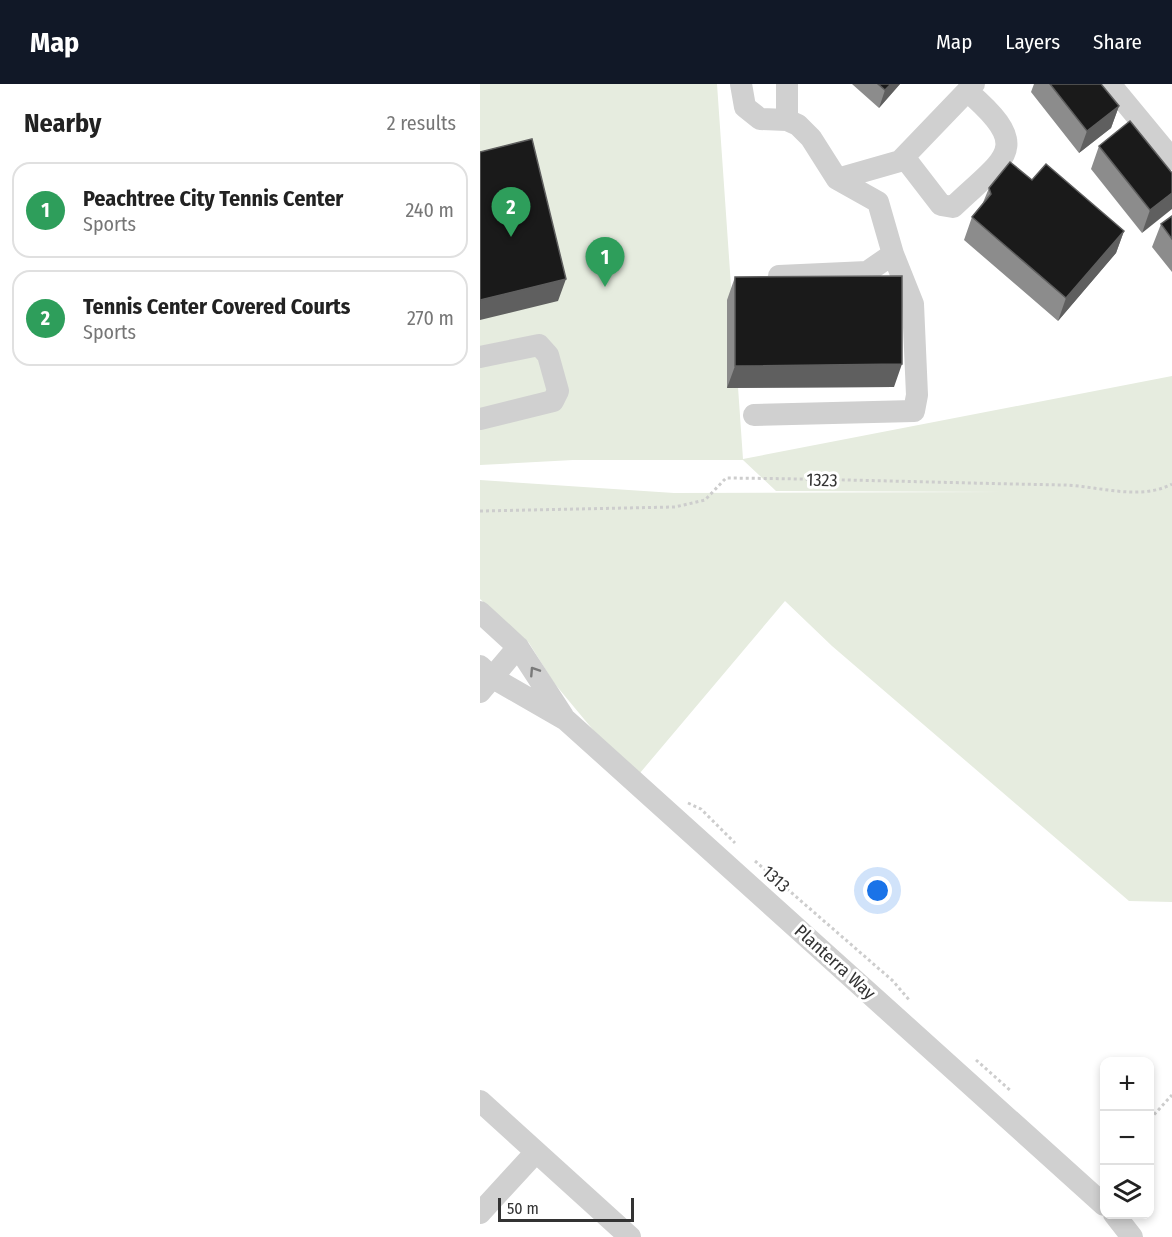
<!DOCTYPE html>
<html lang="en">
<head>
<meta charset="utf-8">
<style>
	body { margin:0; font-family:"Fira Sans Condensed",sans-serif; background:#f6f6f6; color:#222 }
	.controls { position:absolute; right:18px; bottom:18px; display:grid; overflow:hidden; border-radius:12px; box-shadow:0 3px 9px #0003 }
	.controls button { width:54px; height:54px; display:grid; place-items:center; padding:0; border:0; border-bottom:2px solid #e0e0e0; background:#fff; color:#222; font:30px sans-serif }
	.scale { position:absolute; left:18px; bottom:15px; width:136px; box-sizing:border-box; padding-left:6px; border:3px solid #333; border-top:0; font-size:16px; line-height:21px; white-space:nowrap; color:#333; -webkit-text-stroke:4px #fff; paint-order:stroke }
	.you { position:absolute; left:398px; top:807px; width:21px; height:21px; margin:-15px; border:4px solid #fff; border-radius:50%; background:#1a73e8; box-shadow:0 0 0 9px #1a73e833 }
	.badge { display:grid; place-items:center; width:39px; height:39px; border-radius:50%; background:#111827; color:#fff; font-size:20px; font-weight:700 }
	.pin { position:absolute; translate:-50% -50px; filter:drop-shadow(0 2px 3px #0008) }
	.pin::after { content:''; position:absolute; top:32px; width:21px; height:18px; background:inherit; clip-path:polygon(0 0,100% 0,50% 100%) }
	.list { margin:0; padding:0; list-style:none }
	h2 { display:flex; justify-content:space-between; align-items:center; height:78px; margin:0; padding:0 24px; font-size:26px }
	h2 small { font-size:20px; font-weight:400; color:#767676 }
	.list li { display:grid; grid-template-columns:39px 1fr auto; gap:18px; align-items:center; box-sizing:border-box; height:96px; margin:0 12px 12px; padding:0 12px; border:2px solid #e0e0e0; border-radius:18px }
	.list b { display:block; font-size:22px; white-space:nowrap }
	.list p { margin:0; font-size:20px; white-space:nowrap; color:#767676 }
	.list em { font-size:20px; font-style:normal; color:#767676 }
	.icon { flex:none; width:33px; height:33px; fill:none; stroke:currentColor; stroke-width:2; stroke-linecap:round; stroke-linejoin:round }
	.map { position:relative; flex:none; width:692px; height:1153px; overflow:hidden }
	header { display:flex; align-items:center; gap:36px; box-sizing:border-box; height:84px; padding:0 30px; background:#111827; color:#fff }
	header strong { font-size:28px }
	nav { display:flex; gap:33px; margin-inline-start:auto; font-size:21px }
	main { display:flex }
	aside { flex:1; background:#fff }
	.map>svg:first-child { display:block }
	.green { fill:#e6ecdf }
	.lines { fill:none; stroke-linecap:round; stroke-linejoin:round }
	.path { stroke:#cdcdcd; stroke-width:3; stroke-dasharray:3 3; stroke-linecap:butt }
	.minor { stroke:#d0d0d0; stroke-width:22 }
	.wall { fill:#8c8c8c }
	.shaded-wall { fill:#5f5f5f }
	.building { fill:#1a1a1a; stroke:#5f5f5f; stroke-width:1.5 }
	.oneway { stroke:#7a7a7a }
	.labels { text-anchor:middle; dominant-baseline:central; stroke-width:6; stroke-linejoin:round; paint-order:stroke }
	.street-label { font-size:18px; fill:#333; stroke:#fff }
</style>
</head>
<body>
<header>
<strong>Map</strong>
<nav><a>Map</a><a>Layers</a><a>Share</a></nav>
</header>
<main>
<aside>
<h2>Nearby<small>2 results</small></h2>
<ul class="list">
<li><span class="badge" style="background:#2e9e5b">1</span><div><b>Peachtree City Tennis Center</b><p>Sports</p></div><em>240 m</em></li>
<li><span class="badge" style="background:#2e9e5b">2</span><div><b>Tennis Center Covered Courts</b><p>Sports</p></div><em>270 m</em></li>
</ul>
</aside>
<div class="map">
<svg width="692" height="1153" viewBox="0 0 692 1153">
	<rect width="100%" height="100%" fill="#fff"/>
	<!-- green -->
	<path class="green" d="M 0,0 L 237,0 L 263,375 L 692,292 L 692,818 L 649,817 L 352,562 L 305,517 L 160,689 L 114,647 L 74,599 L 49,559 L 0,515 L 0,396 L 194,409 L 526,408 L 296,407 L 263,376 L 93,376 L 0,381 Z"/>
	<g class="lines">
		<!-- path -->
		<path class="path" d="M 0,427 L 195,423 L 225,416 L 246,394 C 359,395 472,399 584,401 C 618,402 660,417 692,400
			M 208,719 L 221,725 L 255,759
			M 275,777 L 413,897 L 430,917
			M 496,976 L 531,1007
			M 670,1035 L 692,1011"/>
		<!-- minor -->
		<path class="minor" d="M 261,0 L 265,23 L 280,35 L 307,36 L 318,41 L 331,54 L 357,95 L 398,118 L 413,170 L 433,220 L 437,311 L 434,327 L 274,331
			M 307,0 L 307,36
			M 630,0 L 692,75
			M 424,73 L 461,121 L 473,123 C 525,73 555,65 487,7
			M 357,95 L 420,77 L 494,0
			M 299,192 L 387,188 L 413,170
			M 0,273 L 59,261 L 68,271 L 78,307 L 73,317 L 0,335
			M 0,528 L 38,563 L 83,632
			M 0,582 L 13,594 L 86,636 L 624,1121
			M 0,608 L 38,563
			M 0,1017 L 150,1153
			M 0,1129 L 56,1068
			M 634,1130 L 652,1153"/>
	</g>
	<!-- wall -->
	<path class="wall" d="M 372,0 L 420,0 L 399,24 Z
		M 554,0 L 621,0 L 639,22 L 631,44 L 599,69 L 551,8 Z
		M 619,62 L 692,89 L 662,149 L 611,85 Z
		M 552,96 L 644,147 L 636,169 L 578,237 L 484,156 L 492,133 L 502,121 L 509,104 Z
		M 692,132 L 692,188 L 672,163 L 681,140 Z
		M 255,193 L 414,303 L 247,304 L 247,216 Z"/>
	<!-- shaded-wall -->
	<path class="shaded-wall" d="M 411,0 L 420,0 L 399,24 L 405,6 Z
		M 639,22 L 631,44 L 599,69 L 607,47 Z
		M 692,109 L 692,125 L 662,149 L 670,126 Z
		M 644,147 L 636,169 L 578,237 L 586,214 Z
		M 86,195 L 78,217 L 0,236 L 0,216 Z
		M 422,280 L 414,303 L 247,304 L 255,282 Z"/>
	<!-- building -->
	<path class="building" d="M 398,0 L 411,0 L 405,6 Z
		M 570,0 L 621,0 L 639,22 L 607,47 Z
		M 650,37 L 692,89 L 692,109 L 670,126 L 619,62 Z
		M 52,55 L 86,195 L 0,216 L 0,68 Z
		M 530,78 L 552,96 L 566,80 L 644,147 L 586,214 L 492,133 L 511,110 L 509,104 Z
		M 692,132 L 692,155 L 681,140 Z
		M 422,192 L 422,280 L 255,282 L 255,193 Z"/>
	<!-- one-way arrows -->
	<defs><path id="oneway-chevron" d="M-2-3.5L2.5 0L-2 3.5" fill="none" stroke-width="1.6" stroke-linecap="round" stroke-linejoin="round" transform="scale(1.5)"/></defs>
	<use class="oneway" href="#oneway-chevron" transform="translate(54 587) rotate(-123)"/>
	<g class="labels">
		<!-- street labels -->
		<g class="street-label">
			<text transform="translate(342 396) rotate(2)">1323</text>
			<text transform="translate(296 795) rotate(42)">1313</text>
			<text transform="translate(355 878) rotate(42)">Planterra Way</text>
		</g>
	</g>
</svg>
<div class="controls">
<button>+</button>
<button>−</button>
<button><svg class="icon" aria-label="layers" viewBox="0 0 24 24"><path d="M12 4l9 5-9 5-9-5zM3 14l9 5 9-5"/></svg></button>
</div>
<div class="scale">50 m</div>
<div class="you"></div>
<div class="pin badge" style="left:125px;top:203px;background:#2e9e5b">1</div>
<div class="pin badge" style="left:31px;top:153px;background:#2e9e5b">2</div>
</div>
</main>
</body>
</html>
